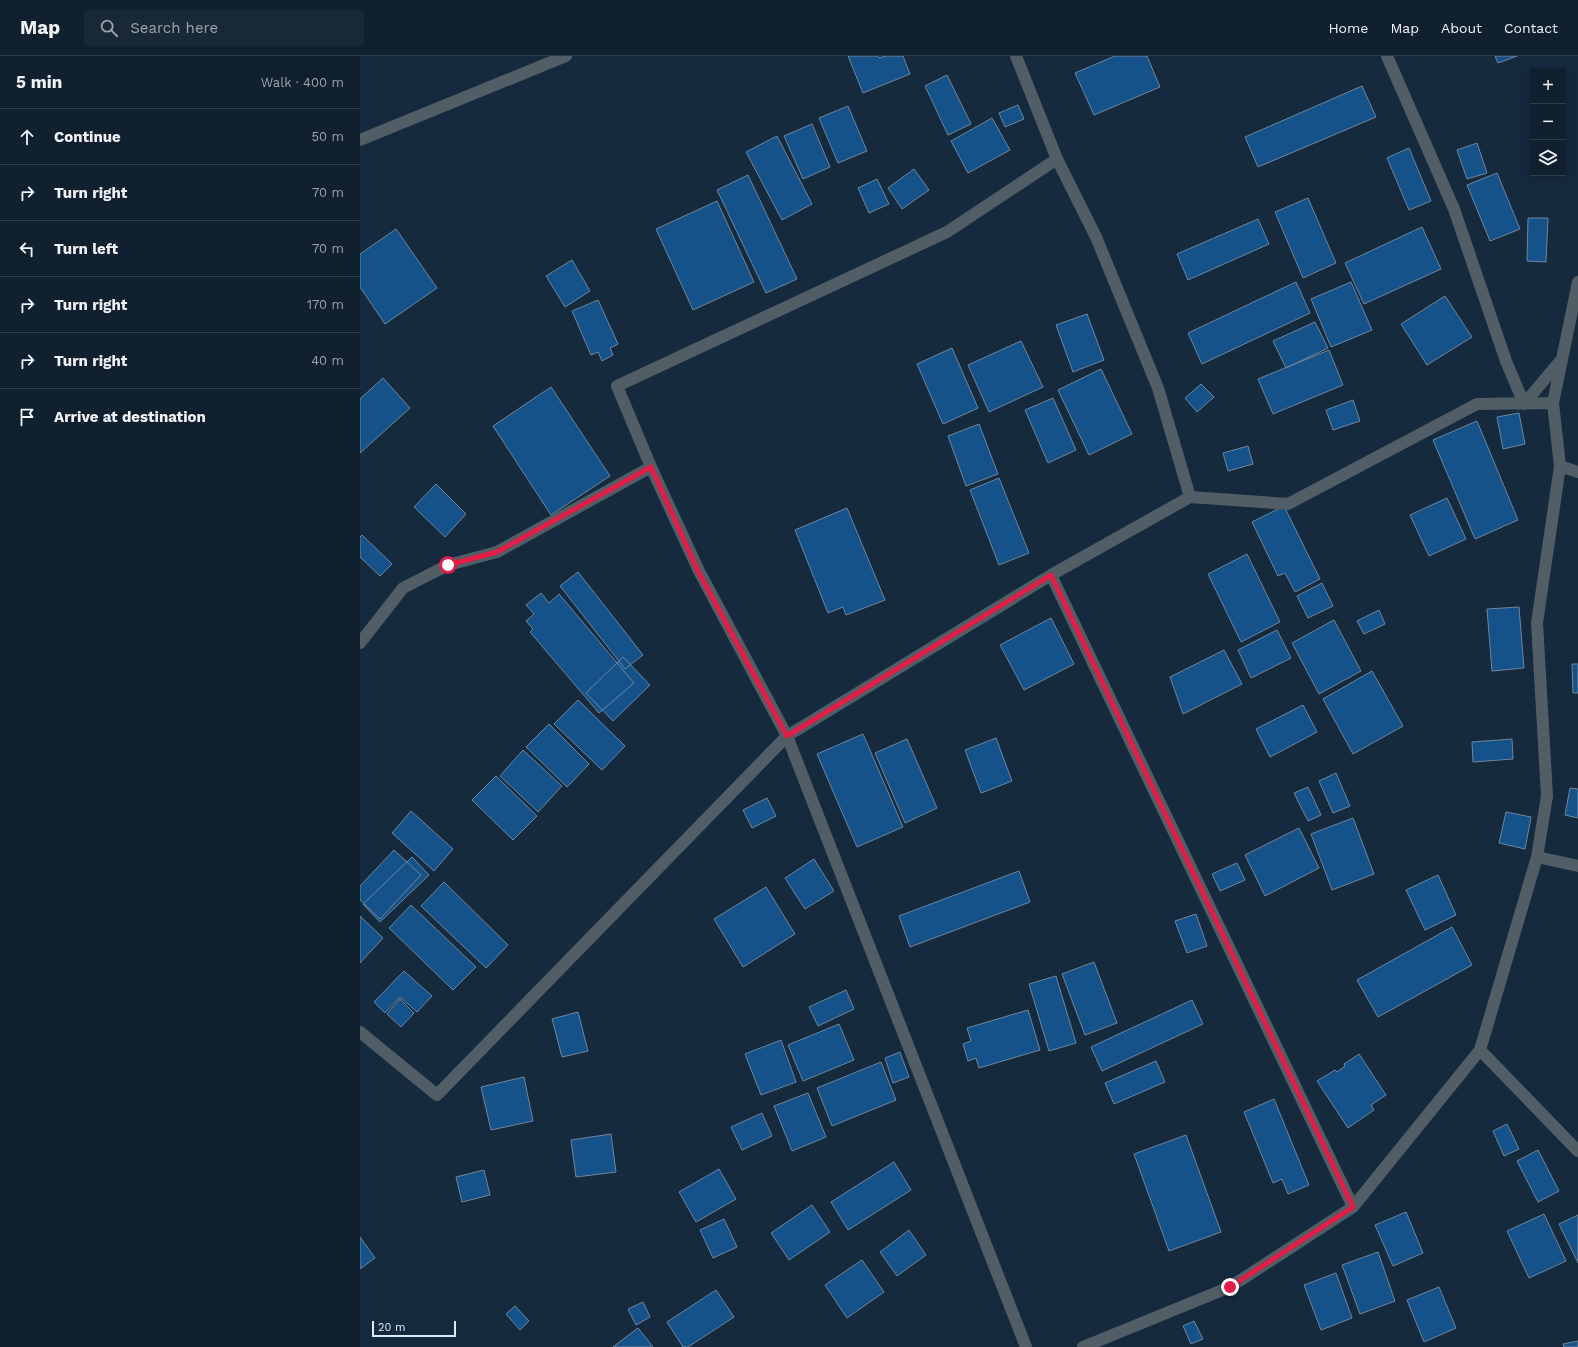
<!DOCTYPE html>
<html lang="en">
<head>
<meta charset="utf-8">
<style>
	body { margin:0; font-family:"Work Sans",sans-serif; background:#192836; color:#f1f3f6 }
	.controls { position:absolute; right:12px; top:12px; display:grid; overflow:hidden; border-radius:0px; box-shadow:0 2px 10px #0003 }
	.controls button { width:36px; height:36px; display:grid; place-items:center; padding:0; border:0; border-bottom:1px solid #303e4a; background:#10202e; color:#f1f3f6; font:20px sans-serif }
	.scale { position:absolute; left:12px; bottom:10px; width:84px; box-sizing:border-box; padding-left:4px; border:2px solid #dfecf9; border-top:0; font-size:11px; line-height:14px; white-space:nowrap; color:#dfecf9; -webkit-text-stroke:3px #162a3e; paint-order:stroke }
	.stop { position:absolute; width:12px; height:12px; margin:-9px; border:3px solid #e11d48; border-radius:50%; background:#fff }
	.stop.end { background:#e11d48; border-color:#fff; box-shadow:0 1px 4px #0008 }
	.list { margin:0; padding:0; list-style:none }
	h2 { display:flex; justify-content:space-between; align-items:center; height:52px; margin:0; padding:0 16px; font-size:17px }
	h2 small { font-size:13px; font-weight:400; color:#9ca3aa }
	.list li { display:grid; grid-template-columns:26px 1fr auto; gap:12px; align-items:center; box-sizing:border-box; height:56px; padding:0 16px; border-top:1px solid #303e4a }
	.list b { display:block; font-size:15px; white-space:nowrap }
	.list em { font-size:13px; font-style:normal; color:#9ca3aa }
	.icon { flex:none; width:22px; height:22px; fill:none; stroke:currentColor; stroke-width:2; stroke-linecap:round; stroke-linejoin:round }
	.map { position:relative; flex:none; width:1218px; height:1291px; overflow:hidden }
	header { display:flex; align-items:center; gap:24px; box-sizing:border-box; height:56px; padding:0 20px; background:#10202e; border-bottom:1px solid #303e4a }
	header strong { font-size:19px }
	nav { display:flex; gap:22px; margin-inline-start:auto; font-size:14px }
	.search { width:280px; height:36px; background:#192836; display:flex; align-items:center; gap:10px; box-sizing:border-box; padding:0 14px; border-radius:0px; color:#9ca3aa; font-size:15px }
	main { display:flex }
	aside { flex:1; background:#10202e }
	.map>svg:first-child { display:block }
	.building { fill:#145289; stroke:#70869e }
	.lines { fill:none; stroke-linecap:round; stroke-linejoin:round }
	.minor { stroke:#515e66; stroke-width:12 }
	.route { stroke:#e11d48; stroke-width:5 }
</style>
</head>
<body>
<header>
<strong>Map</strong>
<div class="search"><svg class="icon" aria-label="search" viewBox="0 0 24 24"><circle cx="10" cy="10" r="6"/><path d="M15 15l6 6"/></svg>Search here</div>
<nav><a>Home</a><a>Map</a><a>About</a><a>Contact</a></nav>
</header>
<main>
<aside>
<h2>5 min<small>Walk · 400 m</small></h2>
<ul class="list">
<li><svg class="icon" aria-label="ahead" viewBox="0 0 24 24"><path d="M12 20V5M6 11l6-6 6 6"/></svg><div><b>Continue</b></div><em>50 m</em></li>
<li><svg class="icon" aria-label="right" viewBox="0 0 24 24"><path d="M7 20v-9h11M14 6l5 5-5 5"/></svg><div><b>Turn right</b></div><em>70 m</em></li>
<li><svg class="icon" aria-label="left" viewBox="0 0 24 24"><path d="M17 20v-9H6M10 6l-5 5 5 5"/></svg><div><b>Turn left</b></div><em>70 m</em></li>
<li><svg class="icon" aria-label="right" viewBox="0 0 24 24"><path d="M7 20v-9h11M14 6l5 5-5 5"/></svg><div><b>Turn right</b></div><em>170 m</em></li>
<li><svg class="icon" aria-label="right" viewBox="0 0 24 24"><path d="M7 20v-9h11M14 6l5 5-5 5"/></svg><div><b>Turn right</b></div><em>40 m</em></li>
<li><svg class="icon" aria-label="arrive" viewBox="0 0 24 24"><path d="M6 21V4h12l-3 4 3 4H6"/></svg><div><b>Arrive at destination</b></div></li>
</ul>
</aside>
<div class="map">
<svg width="1218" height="1291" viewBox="0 0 1218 1291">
	<rect width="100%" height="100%" fill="#162a3e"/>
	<!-- building -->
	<path class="building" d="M 488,0 L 518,0 L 519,2 L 525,0 L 543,0 L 550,18 L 503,37 Z
		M 755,0 L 787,0 L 800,31 L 734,59 L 715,17 Z
		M 1135,0 L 1157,0 L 1138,7 Z
		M 587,19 L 611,68 L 588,79 L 565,30 Z
		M 1002,30 L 1016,61 L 898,111 L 885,81 Z
		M 658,49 L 664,63 L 645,71 L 639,57 Z
		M 488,50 L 507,95 L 478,107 L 459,62 Z
		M 632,62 L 650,94 L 608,117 L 591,85 Z
		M 452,68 L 470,111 L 443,123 L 424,80 Z
		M 417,80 L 452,148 L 422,164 L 386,96 Z
		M 1117,87 L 1127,117 L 1107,123 L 1097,94 Z
		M 1049,92 L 1071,145 L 1049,154 L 1027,102 Z
		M 554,113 L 569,134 L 542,153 L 528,132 Z
		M 1137,117 L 1160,173 L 1130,185 L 1107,129 Z
		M 388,119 L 437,223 L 406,237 L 357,134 Z
		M 517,123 L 529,148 L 509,157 L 498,132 Z
		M 948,142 L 976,207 L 943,222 L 915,156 Z
		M 357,145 L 394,226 L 333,254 L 296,173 Z
		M 1168,162 L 1188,162 L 1186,206 L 1167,205 Z
		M 898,163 L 909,188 L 828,224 L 817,198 Z
		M 1062,171 L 1081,213 L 1004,248 L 985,207 Z
		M 36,173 L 77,232 L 25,268 L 0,231 L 0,198 Z
		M 212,204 L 230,235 L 205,251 L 186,220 Z
		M 936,226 L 950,257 L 842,308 L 828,277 Z
		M 991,226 L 1012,274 L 971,291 L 951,243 Z
		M 1085,240 L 1112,281 L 1067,309 L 1041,268 Z
		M 238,244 L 258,288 L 250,292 L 253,299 L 242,305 L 238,296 L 231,299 L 212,255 Z
		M 727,258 L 744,304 L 713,316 L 696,269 Z
		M 955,266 L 968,292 L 926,312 L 913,285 Z
		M 661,285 L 683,331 L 629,356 L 608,309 Z
		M 592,292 L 618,352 L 583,368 L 557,308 Z
		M 969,294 L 983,329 L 913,358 L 898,323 Z
		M 741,313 L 772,378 L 729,399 L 698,334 Z
		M 23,322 L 50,352 L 0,397 L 0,343 Z
		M 841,328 L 854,341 L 837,356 L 825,342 Z
		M 191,331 L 250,420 L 191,459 L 133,370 Z
		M 693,342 L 716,394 L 688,407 L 665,354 Z
		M 993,344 L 1000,365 L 973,374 L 966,354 Z
		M 1159,357 L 1165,388 L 1143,393 L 1137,361 Z
		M 1117,365 L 1158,464 L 1115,483 L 1073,384 Z
		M 619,368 L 638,418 L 606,430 L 588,380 Z
		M 888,390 L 893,408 L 868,415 L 863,397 Z
		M 639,422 L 669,497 L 639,509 L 610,434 Z
		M 76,428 L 106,458 L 85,481 L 54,451 Z
		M 1087,442 L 1106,483 L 1069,500 L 1050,459 Z
		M 924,450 L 960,523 L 935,536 L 925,517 L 918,520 L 892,466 Z
		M 487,452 L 525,544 L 486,559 L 483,551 L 468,557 L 435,474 Z
		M 2,479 L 32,508 L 20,520 L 0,501 L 0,481 Z
		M 887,498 L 920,566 L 881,586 L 848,518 Z
		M 218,516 L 283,599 L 265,613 L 200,530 Z
		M 962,527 L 973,550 L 948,562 L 937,540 Z
		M 181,537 L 189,547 L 199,538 L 274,627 L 239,657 L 170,576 L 173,573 L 166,565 L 174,558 L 166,549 Z
		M 1159,551 L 1164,612 L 1132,615 L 1127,553 Z
		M 1019,554 L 1025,568 L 1004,578 L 997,565 Z
		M 691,562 L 714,608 L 664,634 L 640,589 Z
		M 974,564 L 1001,615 L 959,638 L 932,587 Z
		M 917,574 L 931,602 L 891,622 L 878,594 Z
		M 864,594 L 882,628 L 823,658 L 810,621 Z
		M 263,601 L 290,629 L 253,665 L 226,637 Z
		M 1212,608 L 1218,608 L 1218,637 L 1213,637 Z
		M 1012,615 L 1043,670 L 993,698 L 963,643 Z
		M 218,644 L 265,690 L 242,714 L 194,668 Z
		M 943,649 L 957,676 L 910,701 L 896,673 Z
		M 189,668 L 229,708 L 207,731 L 166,691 Z
		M 503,678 L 543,771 L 497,791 L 457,698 Z
		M 636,682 L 652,725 L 621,737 L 605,694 Z
		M 547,683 L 577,752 L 545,767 L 515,697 Z
		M 1152,683 L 1153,703 L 1113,706 L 1112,686 Z
		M 163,694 L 202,730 L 178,756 L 140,720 Z
		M 976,717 L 990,750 L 973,757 L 959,725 Z
		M 136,720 L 177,760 L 153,784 L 112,744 Z
		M 948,731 L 961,759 L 948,765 L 934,737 Z
		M 1210,732 L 1218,733 L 1218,762 L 1205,759 Z
		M 407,742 L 416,760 L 392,772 L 383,754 Z
		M 51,755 L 93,793 L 74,815 L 32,777 Z
		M 1146,756 L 1171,761 L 1165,793 L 1139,787 Z
		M 993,762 L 1014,818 L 972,834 L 951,778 Z
		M 939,772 L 959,812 L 905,840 L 885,799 Z
		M 34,794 L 61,819 L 20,863 L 0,844 L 0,830 Z
		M 52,801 L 69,819 L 20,866 L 3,848 Z
		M 454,803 L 474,835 L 445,853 L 425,822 Z
		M 877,807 L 885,824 L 860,835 L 852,818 Z
		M 659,815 L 670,846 L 550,891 L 539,860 Z
		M 1078,819 L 1096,859 L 1065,874 L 1046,834 Z
		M 84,826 L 148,889 L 126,912 L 61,850 Z
		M 406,831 L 435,878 L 383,911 L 354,863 Z
		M 51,849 L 116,911 L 93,934 L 29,872 Z
		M 836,858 L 847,890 L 827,897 L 815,865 Z
		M 0,860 L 23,882 L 0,907 Z
		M 1092,871 L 1112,909 L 1018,961 L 997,924 Z
		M 734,906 L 757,967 L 725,979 L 702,918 Z
		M 44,915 L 72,940 L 57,956 L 40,941 L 25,957 L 14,946 Z
		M 696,920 L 716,987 L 689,995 L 669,928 Z
		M 486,934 L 494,953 L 458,970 L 449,951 Z
		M 40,943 L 54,957 L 41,971 L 27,958 Z
		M 832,944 L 843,968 L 742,1015 L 731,991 Z
		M 668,954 L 680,994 L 619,1012 L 616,1002 L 608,1005 L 603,988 L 611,985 L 607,972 Z
		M 218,956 L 228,995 L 202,1001 L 192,963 Z
		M 479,968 L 494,1004 L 443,1025 L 428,989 Z
		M 421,984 L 436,1026 L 401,1039 L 385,998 Z
		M 540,996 L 549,1021 L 533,1027 L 525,1002 Z
		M 999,998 L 1026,1039 L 1011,1049 L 1014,1054 L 988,1072 L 957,1025 L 975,1014 L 977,1016 L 985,1010 L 984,1008 Z
		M 796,1005 L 805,1026 L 754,1048 L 745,1027 Z
		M 521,1006 L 536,1044 L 472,1070 L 457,1032 Z
		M 164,1021 L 173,1065 L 131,1074 L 121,1031 Z
		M 448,1037 L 466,1081 L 432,1095 L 414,1050 Z
		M 914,1043 L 949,1129 L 928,1138 L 922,1123 L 913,1127 L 884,1056 Z
		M 402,1057 L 412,1080 L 382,1094 L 371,1071 Z
		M 1147,1068 L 1159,1093 L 1144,1100 L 1133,1075 Z
		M 251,1078 L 256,1116 L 216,1121 L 211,1084 Z
		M 826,1079 L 861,1176 L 809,1195 L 774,1098 Z
		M 1178,1094 L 1199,1135 L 1178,1146 L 1157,1105 Z
		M 534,1106 L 551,1134 L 488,1174 L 471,1146 Z
		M 359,1113 L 376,1143 L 336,1166 L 319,1136 Z
		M 124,1114 L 130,1139 L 102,1146 L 96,1121 Z
		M 452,1149 L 470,1176 L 429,1204 L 411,1177 Z
		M 1046,1156 L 1063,1197 L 1033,1210 L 1015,1169 Z
		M 1184,1158 L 1206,1205 L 1169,1222 L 1147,1175 Z
		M 1218,1159 L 1218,1207 L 1199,1168 Z
		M 364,1163 L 377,1191 L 353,1202 L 340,1174 Z
		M 549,1174 L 566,1199 L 537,1220 L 520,1196 Z
		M 0,1181 L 15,1202 L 0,1213 Z
		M 1018,1196 L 1035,1245 L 1000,1258 L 982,1209 Z
		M 502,1204 L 524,1236 L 487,1262 L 465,1229 Z
		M 976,1217 L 992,1262 L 961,1274 L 944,1229 Z
		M 1079,1231 L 1096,1272 L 1064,1286 L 1047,1244 Z
		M 356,1234 L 374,1261 L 328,1291 L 323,1291 L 307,1266 Z
		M 283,1246 L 290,1261 L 276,1269 L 268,1253 Z
		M 155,1250 L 169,1265 L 160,1274 L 146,1258 Z
		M 834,1265 L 843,1283 L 831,1288 L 823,1270 Z
		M 278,1272 L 293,1291 L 253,1291 Z
		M 1218,1285 L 1218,1291 L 1204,1291 L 1203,1288 Z"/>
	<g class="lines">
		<!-- minor -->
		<path class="minor" d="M 656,0 L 697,103 L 736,181 L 798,332 L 830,441 L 928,448 L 1117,348 L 1193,347
			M 1027,0 L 1094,153 L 1146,305 L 1164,348 L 1201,304
			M 0,84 L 206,0
			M 1200,410 L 1218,416
			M 691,519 L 993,1151 L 1120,994 L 1177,801 L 1187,740 L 1177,567 L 1200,410 L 1193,347 L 1218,226
			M 0,587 L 43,532 L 88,509 L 137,496 L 291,411
			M 1177,801 L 1218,810
			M 0,976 L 77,1039 L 427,680 L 691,519 L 830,441
			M 1120,994 L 1218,1095
			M 666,1291 L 427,680 L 339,515 L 291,411 L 257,330 L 587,176 L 697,103
			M 723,1291 L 870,1231 L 993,1151"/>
	</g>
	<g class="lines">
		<!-- route -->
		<path class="route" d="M 88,509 L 137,496 L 291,411 L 338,515 L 427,680 L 691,519 L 993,1151 L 870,1231"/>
	</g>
</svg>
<div class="controls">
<button>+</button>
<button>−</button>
<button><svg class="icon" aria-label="layers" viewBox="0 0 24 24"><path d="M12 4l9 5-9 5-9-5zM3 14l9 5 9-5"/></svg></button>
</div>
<div class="scale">20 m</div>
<div class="stop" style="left:88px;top:509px"></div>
<div class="stop end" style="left:870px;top:1231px"></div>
</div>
</main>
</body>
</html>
